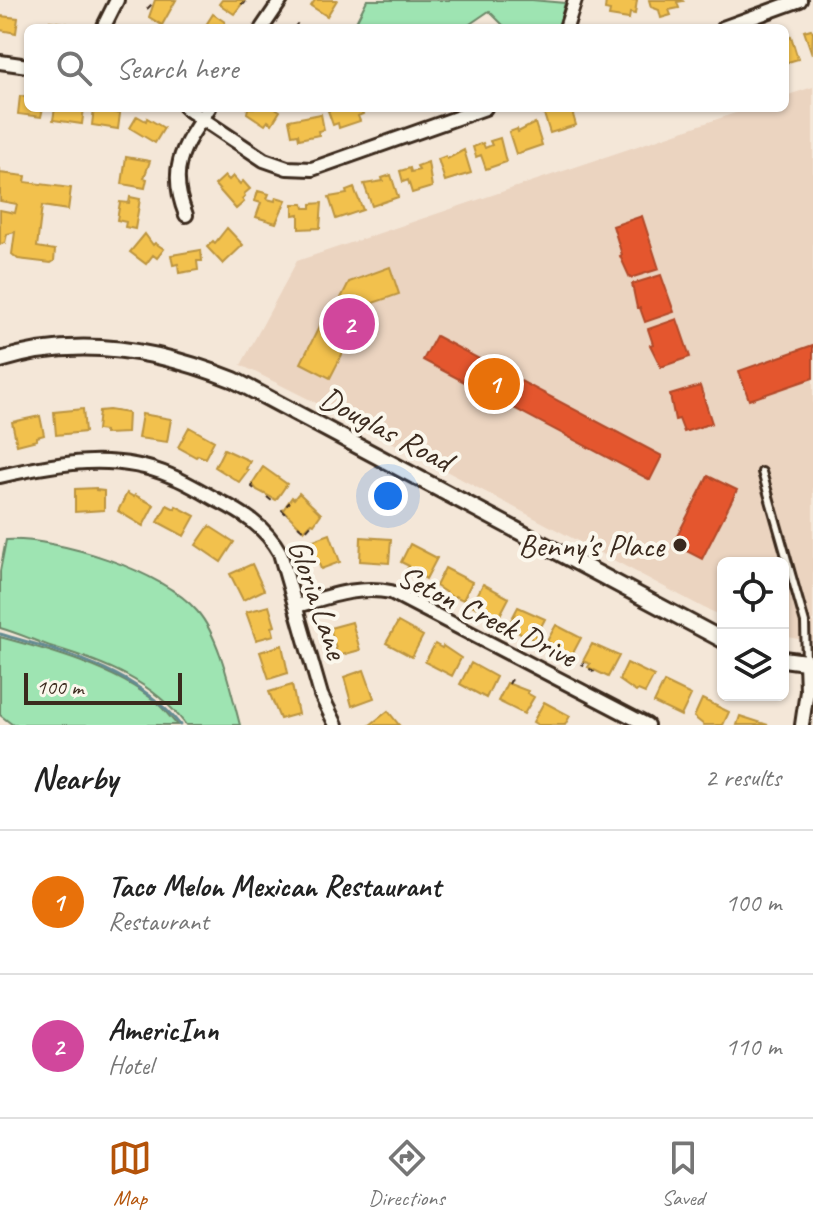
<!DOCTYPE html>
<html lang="en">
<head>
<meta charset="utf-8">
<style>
	body { margin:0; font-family:Caveat,sans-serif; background:#f6f6f6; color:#222 }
	.controls { position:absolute; right:24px; bottom:24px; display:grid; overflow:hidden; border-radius:12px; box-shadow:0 2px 6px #0004 }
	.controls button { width:72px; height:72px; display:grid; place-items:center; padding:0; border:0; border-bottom:2px solid #e0e0e0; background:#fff; color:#222; font:40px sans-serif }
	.scale { position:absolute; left:24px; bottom:20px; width:158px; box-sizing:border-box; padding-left:8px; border:4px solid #3b2a1e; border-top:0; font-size:22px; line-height:28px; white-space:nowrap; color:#3b2a1e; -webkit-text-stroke:6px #fbf7ec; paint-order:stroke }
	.you { position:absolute; left:388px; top:496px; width:28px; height:28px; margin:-20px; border:6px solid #fff; border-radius:50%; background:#1a73e8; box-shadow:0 0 0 12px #1a73e833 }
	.badge { display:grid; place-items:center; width:52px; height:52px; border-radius:50%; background:#b45309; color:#fff; font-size:26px; font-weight:700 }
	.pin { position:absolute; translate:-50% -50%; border:4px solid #fff; box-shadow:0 2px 8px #0006 }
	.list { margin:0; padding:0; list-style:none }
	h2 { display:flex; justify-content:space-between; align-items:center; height:104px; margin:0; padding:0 32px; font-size:34px }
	h2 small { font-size:26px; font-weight:400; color:#767676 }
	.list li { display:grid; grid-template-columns:52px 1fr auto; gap:24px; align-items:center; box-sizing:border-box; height:144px; padding:0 32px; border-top:2px solid #e0e0e0 }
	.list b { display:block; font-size:30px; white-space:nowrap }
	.list p { margin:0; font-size:26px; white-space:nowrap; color:#767676 }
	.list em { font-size:26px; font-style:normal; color:#767676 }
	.icon { flex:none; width:44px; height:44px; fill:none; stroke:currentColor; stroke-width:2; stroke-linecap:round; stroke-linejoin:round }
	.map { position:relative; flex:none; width:813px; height:725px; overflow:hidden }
	.search { position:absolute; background:#fff; box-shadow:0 2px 6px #0004; left:24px; right:24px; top:24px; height:88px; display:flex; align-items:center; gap:20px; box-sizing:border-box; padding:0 28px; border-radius:12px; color:#767676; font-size:30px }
	.sheet { height:392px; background:#fff }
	nav { display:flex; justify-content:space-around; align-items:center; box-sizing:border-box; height:112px; border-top:2px solid #e0e0e0; background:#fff; font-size:22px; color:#767676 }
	nav a { display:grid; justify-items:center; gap:4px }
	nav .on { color:#b45309 }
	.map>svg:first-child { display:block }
	.built { fill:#ebd4c0 }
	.green { fill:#9ee4b2; stroke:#6c8768; stroke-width:2 }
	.homes { fill:#f2c14e; stroke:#bb9440; stroke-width:2 }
	.shops { fill:#e4572e; stroke:#b14a29; stroke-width:2 }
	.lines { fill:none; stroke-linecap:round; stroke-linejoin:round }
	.stream { stroke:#648b91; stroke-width:3 }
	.service-casing { stroke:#3b2a1e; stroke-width:12 }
	.minor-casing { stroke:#3b2a1e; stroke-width:18 }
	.tertiary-casing { stroke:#3b2a1e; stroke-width:20 }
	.path { stroke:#3b2a1e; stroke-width:2; stroke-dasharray:6 6; stroke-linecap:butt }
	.service { stroke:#fbf7ec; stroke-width:6 }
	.minor { stroke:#fbf7ec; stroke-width:12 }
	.tertiary { stroke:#fbf7ec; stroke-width:14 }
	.poi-dot { fill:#3b2a1e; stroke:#fbf7ec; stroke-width:3 }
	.labels { text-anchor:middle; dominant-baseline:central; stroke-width:8; stroke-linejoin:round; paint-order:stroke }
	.street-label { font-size:32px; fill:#3b2a1e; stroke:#fbf7ec }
	.poi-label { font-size:32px; fill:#3b2a1e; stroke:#fbf7ec; text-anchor:end }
</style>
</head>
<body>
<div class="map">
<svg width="813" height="725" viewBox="0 0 813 725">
	<rect width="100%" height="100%" fill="#f4e7d8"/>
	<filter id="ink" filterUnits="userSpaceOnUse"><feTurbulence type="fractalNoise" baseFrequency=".0125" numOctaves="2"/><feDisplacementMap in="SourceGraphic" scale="16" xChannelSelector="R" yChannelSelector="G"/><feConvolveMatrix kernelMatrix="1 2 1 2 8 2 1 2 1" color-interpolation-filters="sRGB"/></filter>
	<g filter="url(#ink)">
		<!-- built -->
		<path class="built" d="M 813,87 L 813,642 L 783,636 L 783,563 L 723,563 L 723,616 L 704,608 L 346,418 L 241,365 L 297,261 L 750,108 L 785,108 L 785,96 Z"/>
		<!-- green -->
		<path class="green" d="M 367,0 L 532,0 L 565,3 L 558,28 L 506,28 L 489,11 L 464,28 L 353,28 Z
			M 6,540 C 57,537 163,571 197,611 C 220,637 231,692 240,725 L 186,725 C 153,681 103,662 53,647 C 35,641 18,633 0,628 L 0,571 Z
			M 0,637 C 49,650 117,669 156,702 C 163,708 170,717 177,725 L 13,725 L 0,715 Z"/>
		<!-- homes -->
		<path class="homes" d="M 155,0 L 176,0 L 162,25 L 149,17 Z
			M 222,0 L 245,0 L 234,14 L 219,4 Z
			M 315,0 L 337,0 L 327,16 L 311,6 Z
			M 606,0 L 637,0 L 635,14 L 630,13 L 629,19 L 609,16 L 610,11 L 605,10 Z
			M 649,0 L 682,0 L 683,1 L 677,2 L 679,8 L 669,10 L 671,15 L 661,18 L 659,10 L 651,7 Z
			M 213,14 L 225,22 L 223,26 L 204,28 Z
			M 0,16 L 18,18 L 16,33 L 0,30 Z
			M 50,21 L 69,24 L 68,28 L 49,28 Z
			M 811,29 L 813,32 L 812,54 L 804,31 Z
			M 791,36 L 798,59 L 785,63 L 785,38 Z
			M 20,96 L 28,97 L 28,108 L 43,108 L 41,117 L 18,114 Z
			M 55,108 L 84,108 L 82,124 L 53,120 Z
			M 94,108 L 120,114 L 118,129 L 92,125 Z
			M 248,108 L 275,108 L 280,111 L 272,124 L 268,121 L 265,125 L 247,113 Z
			M 338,108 L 361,108 L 363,114 L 358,116 L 360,121 L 339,128 L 338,123 L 333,125 L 328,111 Z
			M 551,108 L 552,111 L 571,108 L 576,125 L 550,133 L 543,111 Z
			M 321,114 L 324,130 L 318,131 L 319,135 L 299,139 L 298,134 L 292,135 L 289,120 Z
			M 137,116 L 146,121 L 147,118 L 164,128 L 155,143 L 130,128 Z
			M 535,123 L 542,145 L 516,154 L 509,132 L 517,129 L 518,132 Z
			M 500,138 L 506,162 L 486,169 L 481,155 L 476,157 L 473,147 L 483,143 L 485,148 L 492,145 L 490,141 Z
			M 464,150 L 471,173 L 445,181 L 438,159 L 446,156 L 447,159 Z
			M 126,157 L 150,161 L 144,178 L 147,179 L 145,188 L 122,184 Z
			M 428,162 L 432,187 L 412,193 L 408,180 L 403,182 L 400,171 L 410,168 L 411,172 L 419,170 L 417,166 Z
			M 0,168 L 0,173 L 26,176 L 25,182 L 71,188 L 68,210 L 42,206 L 37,247 L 55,250 L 54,261 L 51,263 L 18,259 L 12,254 L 15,232 L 7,234 L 5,243 L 0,244 L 0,210 L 15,213 L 17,204 L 0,201 Z
			M 391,175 L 398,197 L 372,206 L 364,184 L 383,181 L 382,178 Z
			M 225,176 L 229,180 L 233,176 L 240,184 L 243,181 L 250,189 L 244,194 L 245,196 L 242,199 L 244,202 L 236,209 L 215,185 Z
			M 354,188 L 363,210 L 336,219 L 329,197 L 347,194 L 346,191 Z
			M 258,191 L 269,194 L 267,199 L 275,201 L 276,197 L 286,200 L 276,223 L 256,217 L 261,203 L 255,201 Z
			M 130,197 L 140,199 L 135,229 L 125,227 L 126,222 L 117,220 L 120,202 L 129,203 Z
			M 322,203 L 320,228 L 299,229 L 299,214 L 293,215 L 293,204 L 303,204 L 304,208 L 311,208 L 311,204 Z
			M 227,228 L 243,245 L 223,264 L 207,247 L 213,241 L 215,243 Z
			M 145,234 L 153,245 L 155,243 L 164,249 L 157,258 L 153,255 L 146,264 L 130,252 Z
			M 201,250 L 202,261 L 197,261 L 198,270 L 179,273 L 178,264 L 173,265 L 171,255 Z
			M 390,267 L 399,294 L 367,305 L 352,335 L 349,333 L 346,338 L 350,339 L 330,378 L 301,363 L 326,313 L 332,316 L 349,282 Z
			M 83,409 L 85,432 L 56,435 L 54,412 Z
			M 109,410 L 128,413 L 127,433 L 105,434 L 105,431 L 97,430 L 99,411 Z
			M 142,414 L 171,419 L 167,442 L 138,438 Z
			M 40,416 L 44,435 L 37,437 L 37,440 L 17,445 L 12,422 Z
			M 189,427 L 214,441 L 205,458 L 198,455 L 196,457 L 178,447 Z
			M 224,449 L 250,461 L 246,469 L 248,470 L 239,482 L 215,467 Z
			M 263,467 L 287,484 L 276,500 L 257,490 L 252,484 Z
			M 96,488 L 96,490 L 104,491 L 104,510 L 75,512 L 75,489 Z
			M 127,493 L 134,497 L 135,495 L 154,505 L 143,526 L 118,511 Z
			M 299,493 L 321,514 L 314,524 L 312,523 L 304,531 L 283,510 L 292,497 L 294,499 Z
			M 167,505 L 175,509 L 176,506 L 195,516 L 184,536 L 158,522 Z
			M 209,526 L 234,542 L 221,562 L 196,545 Z
			M 330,534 L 340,562 L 321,569 L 318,561 L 315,563 L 308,542 Z
			M 361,537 L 391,539 L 389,563 L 360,561 Z
			M 410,544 L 437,558 L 426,579 L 407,569 L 409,566 L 401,562 Z
			M 252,564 L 264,590 L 243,600 L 230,574 Z
			M 445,568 L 472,582 L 463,600 L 455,596 L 454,598 L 436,586 Z
			M 483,584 L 509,598 L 498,619 L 472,605 Z
			M 269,606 L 275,626 L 272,627 L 274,635 L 256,640 L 246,612 Z
			M 518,607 L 545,619 L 534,640 L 515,630 L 517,628 L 509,624 Z
			M 352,622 L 360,650 L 338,656 L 330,628 Z
			M 398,622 L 423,636 L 412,657 L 386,643 Z
			M 556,625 L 581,638 L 572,655 L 552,648 L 553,645 L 547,641 Z
			M 435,644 L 442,648 L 443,646 L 461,658 L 452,676 L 425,662 Z
			M 592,644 L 619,656 L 608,677 L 588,667 L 590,664 L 583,661 Z
			M 282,645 L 288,673 L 269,679 L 260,652 Z
			M 471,663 L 496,677 L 486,698 L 460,684 Z
			M 627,663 L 654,676 L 645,693 L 638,690 L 636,692 L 619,680 Z
			M 364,670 L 374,698 L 352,706 L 344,677 Z
			M 664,682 L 691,695 L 681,716 L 654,703 Z
			M 507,683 L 528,691 L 527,693 L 534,697 L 524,714 L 498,701 Z
			M 292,685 L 298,714 L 280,719 L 269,692 Z
			M 702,699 L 729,712 L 723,725 L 704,725 L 694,717 Z
			M 544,702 L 570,716 L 565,725 L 538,725 L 533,722 Z
			M 388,711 L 399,725 L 370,725 Z
			M 740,716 L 768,725 L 737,725 Z"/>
		<!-- shops -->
		<path class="shops" d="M 642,216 L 659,269 L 630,278 L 620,256 L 622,255 L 613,226 Z
			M 661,275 L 674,312 L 645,322 L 640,308 L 637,308 L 632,284 Z
			M 677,319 L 690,357 L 661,367 L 650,345 L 653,344 L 648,329 Z
			M 436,336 L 662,456 L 650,480 L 423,360 Z
			M 813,345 L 813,378 L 749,400 L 739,371 Z
			M 700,386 L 712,423 L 684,432 L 679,419 L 675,420 L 670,395 Z
			M 708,476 L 737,490 L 702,559 L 673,544 Z"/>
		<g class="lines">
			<!-- stream -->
			<path class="stream" d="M 0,634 C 65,653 136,670 180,725"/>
			<!-- service casing -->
			<g class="service-casing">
				<path id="service" d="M 762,472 L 805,623 L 806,662"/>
			</g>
			<!-- minor casing -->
			<g class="minor-casing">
				<path id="minor" d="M 103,28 L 117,0
					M 262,28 L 281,0
					M 566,28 L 575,0
					M 723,28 L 800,0
					M 0,62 L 28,66
					M 186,108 L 264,160 L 287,168 L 312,169 L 485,108
					M 186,215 C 167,168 183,147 209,108
					M 0,476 C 57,463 115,452 171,476 C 186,482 201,491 215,499 C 243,513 265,526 280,553 L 321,695 L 336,725
					M 297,606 C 328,597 358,585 391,592 L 647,725
					M 802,725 L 807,691 L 806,662"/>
			</g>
			<!-- tertiary casing -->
			<g class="tertiary-casing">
				<path id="tertiary" d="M 0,360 C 79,335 160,350 234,380 L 723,640
					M 783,659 L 813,663"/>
			</g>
			<!-- path -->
			<path class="path" d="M 241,3 L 244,4 L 247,0
				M 147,9 L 152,4
				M 294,28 L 297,24 L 302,27
				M 253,484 L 252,487 L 257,491
				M 267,497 L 273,502 L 275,499
				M 286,514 L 282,510 L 290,502
				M 298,526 L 305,532 L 313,523
				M 584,662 L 582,665 L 595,672
				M 509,684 L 511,680 L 514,681"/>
			<!-- service -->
			<use href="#service" class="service"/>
			<!-- minor -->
			<use href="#minor" class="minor"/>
			<!-- tertiary -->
			<use href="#tertiary" class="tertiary"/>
		</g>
	</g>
	<!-- markers -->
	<circle class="poi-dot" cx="680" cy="545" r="8"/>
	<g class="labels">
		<!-- street labels -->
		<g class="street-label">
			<text transform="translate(386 429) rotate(28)">Douglas Road</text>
			<text transform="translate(318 599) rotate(71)">Gloria Lane</text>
			<text transform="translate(487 616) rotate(26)">Seton Creek Drive</text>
		</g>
		<!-- poi labels -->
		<g class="poi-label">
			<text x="664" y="545">Benny's Place</text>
		</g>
	</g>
</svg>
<div class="controls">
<button><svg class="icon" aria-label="locate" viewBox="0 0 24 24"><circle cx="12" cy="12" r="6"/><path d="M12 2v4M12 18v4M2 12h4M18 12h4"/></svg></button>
<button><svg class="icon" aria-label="layers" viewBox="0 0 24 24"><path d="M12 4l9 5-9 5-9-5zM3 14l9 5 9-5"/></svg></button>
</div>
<div class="scale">100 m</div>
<div class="you"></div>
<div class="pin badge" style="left:494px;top:384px;background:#e8710a">1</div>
<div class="pin badge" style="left:349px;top:324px;background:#d1479c">2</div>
<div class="search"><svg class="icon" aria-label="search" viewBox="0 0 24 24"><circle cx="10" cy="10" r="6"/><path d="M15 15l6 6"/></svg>Search here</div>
</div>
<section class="sheet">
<h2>Nearby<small>2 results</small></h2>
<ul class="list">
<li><span class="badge" style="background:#e8710a">1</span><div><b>Taco Melon Mexican Restaurant</b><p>Restaurant</p></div><em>100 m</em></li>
<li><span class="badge" style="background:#d1479c">2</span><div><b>AmericInn</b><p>Hotel</p></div><em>110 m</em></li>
</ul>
</section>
<nav>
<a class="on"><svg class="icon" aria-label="map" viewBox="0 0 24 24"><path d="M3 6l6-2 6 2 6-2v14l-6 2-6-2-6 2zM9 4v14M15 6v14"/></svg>Map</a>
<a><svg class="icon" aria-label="directions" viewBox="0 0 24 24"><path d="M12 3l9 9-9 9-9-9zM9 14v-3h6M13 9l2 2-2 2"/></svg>Directions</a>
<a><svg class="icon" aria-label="saved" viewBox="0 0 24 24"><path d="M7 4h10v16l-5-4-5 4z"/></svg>Saved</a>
</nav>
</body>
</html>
